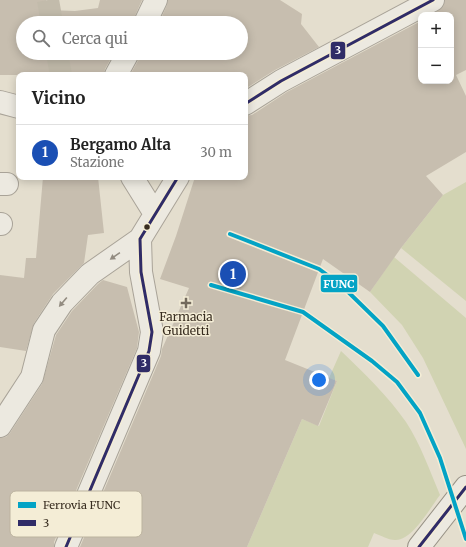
<!DOCTYPE html>
<html lang="it">
<head>
<meta charset="utf-8">
<style>
	body { margin:0; font-family:Merriweather,serif; background:#f6f6f6; color:#222 }
	.controls { position:absolute; right:12px; top:12px; display:grid; overflow:hidden; border-radius:8px; box-shadow:0 2px 10px #0003 }
	.controls button { width:36px; height:36px; display:grid; place-items:center; padding:0; border:0; border-bottom:1px solid #e0e0e0; background:#fff; color:#222; font:20px sans-serif }
	.you { position:absolute; left:319px; top:380px; width:14px; height:14px; margin:-10px; border:3px solid #fff; border-radius:50%; background:#1a73e8; box-shadow:0 0 0 6px #1a73e833 }
	.badge { display:grid; place-items:center; width:26px; height:26px; border-radius:50%; background:#746b5d; color:#fff; font-size:13px; font-weight:700 }
	.pin { position:absolute; translate:-50% -50%; border:2px solid #fff; box-shadow:0 1px 4px #0006 }
	.list { margin:0; padding:0; list-style:none }
	h2 { display:flex; justify-content:space-between; align-items:center; height:52px; margin:0; padding:0 16px; font-size:17px }
	h2 small { font-size:13px; font-weight:400; color:#767676 }
	.list li { display:grid; grid-template-columns:26px 1fr auto; gap:12px; align-items:center; box-sizing:border-box; height:56px; padding:0 16px; border-top:1px solid #e0e0e0 }
	.list b { display:block; font-size:15px; white-space:nowrap }
	.list p { margin:0; font-size:13px; white-space:nowrap; color:#767676 }
	.list em { font-size:13px; font-style:normal; color:#767676 }
	.icon { flex:none; width:22px; height:22px; fill:none; stroke:currentColor; stroke-width:2; stroke-linecap:round; stroke-linejoin:round }
	.map { position:relative; flex:none; width:466px; height:547px; overflow:hidden }
	.search { position:absolute; background:#fff; box-shadow:0 2px 10px #0003; left:16px; top:16px; width:232px; height:44px; display:flex; align-items:center; gap:10px; box-sizing:border-box; padding:0 14px; border-radius:22px; color:#767676; font-size:15px }
	.panel { position:absolute; background:#fff; box-shadow:0 2px 10px #0003; left:16px; top:72px; width:232px; height:108px; border-radius:8px }
	.map>svg:first-child { display:block }
	.green { fill:#d1d3b2 }
	.building { fill:#c7beaf }
	.lines { fill:none; stroke-linecap:round; stroke-linejoin:round }
	.street-tunnel { stroke:#c2bbab; stroke-width:22; stroke-dasharray:22 11; stroke-linecap:butt }
	.street-casing { stroke:#a9a398; stroke-width:24 }
	.secondary-casing { stroke:#999387; stroke-width:24 }
	.street { stroke:#ece9e0; stroke-width:22 }
	.secondary { stroke:#ece9e0; stroke-width:22 }
	.bus-1-casing { stroke:#f4edd6; stroke-width:6 }
	.bus-1 { stroke:#302c67; stroke-width:3 }
	.rail-1-casing { stroke:#f4edd6; stroke-width:7 }
	.rail-1 { stroke:#03a3c5; stroke-width:4 }
	.oneway { fill:#928b80 }
	.bus-dot { fill:#382d20; stroke:#f4edd6; stroke-width:1.5 }
	.poi-dot { fill:#746b5d; stroke:#f4edd6; stroke-width:1.5 }
	.labels { text-anchor:middle; dominant-baseline:central; stroke-width:3; stroke-linejoin:round; paint-order:stroke }
	.poi-label { font-size:12px; fill:#382d20; stroke:#f4edd6 }
	.key { fill:#f4edd6; stroke:#bcb39f; stroke-width:1 }
	.key-label { font-size:11px; fill:#382d20 }
	.line-badge { stroke:#f4edd6; stroke-width:1.5 }
	.badge-label { font-size:11px; text-anchor:middle; font-weight:bold; fill:#fff }
</style>
</head>
<body>
<div class="map">
<svg width="466" height="547" viewBox="0 0 466 547">
	<rect width="100%" height="100%" fill="#e4dece"/>
	<!-- green -->
	<path class="green" d="M 466,182 L 466,301 L 401,248 L 443,195 Z
		M 394,257 L 466,318 L 466,449 L 423,358 L 402,325 L 370,292 Z
		M 341,351 C 364,373 388,396 406,422 C 420,443 430,471 440,495 C 430,508 412,541 395,540 C 388,540 380,535 374,533 L 368,547 L 247,547 L 302,419 L 319,426 L 337,381 L 329,378 Z"/>
	<!-- building -->
	<path class="building" d="M 0,0 L 46,0 L 48,10 L 75,11 L 98,8 L 100,0 L 142,0 L 134,18 L 133,23 L 23,23 L 23,53 L 114,53 L 105,69 L 104,75 L 0,75 Z
		M 168,0 L 280,0 L 302,14 L 301,24 L 319,47 L 275,70 L 245,89 L 245,75 L 130,75 L 139,59 L 140,53 L 241,53 L 241,23 L 159,23 L 167,5 Z
		M 445,0 L 466,0 L 466,70 L 456,75 L 466,96 L 466,152 L 426,176 L 443,195 L 401,248 L 370,292 L 323,259 L 285,360 L 337,381 L 318,426 L 302,419 L 247,547 L 80,547 L 161,356 L 162,349 L 189,288 L 160,279 L 176,236 L 195,177 L 245,177 L 245,116 L 252,115 L 287,92 L 421,21 L 421,81 L 451,81 L 451,15 L 431,15 L 443,7 Z
		M 43,177 L 98,177 L 104,233 L 88,235 L 84,263 L 53,294 L 34,323 L 26,351 L 0,347 L 0,275 L 24,278 L 26,258 L 36,258 Z
		M 103,280 L 127,287 L 139,332 L 137,348 L 54,542 L 54,547 L 0,547 L 0,438 L 6,437 L 10,433 L 42,384 L 56,335 L 72,311 L 98,284 Z"/>
	<g class="lines">
		<!-- street-tunnel -->
		<path class="street-tunnel" d="M 48,0 L 52,23
			M 57,53 L 61,75"/>
		<!-- street casing -->
		<g class="street-casing">
			<path id="street" d="M 145,23 L 156,0
				M 116,75 L 128,53
				M 0,102 L 19,107
				M 245,104 L 281,81 L 433,0
				M 132,177 L 155,214
				M 0,184 L 7,184
				M 0,224 L 1,224
				M 0,426 L 32,377 L 44,330 L 62,303 L 90,274 L 140,239 L 178,177
				M 66,547 L 149,351 L 152,332 L 141,272 L 140,239"/>
		</g>
		<!-- secondary casing -->
		<g class="secondary-casing">
			<path id="secondary" d="M 419,547 L 466,487"/>
		</g>
		<!-- street -->
		<use href="#street" class="street"/>
		<!-- secondary -->
		<use href="#secondary" class="secondary"/>
		<!-- bus-1 casing -->
		<g class="bus-1-casing">
			<path id="bus-1" d="M 245,104 L 281,81 L 433,0
				M 66,547 L 149,351 L 152,332 L 141,272 L 140,239 L 178,177
				M 419,547 L 466,487"/>
		</g>
		<!-- bus-1 -->
		<use href="#bus-1" class="bus-1"/>
		<!-- rail-1 casing -->
		<g class="rail-1-casing">
			<path id="rail-1" d="M 230,234 L 319,269 L 341,285 L 383,326 L 418,375
				M 211,285 L 303,312 L 372,361 L 397,382 L 420,413 L 440,458 L 466,539"/>
		</g>
		<!-- rail-1 -->
		<use href="#rail-1" class="rail-1"/>
	</g>
	<!-- one-way arrows -->
	<defs><path id="oneway-solid" d="M-6-.8H1V-3.2L6.5 0L1 3.2V.8H-6Z"/></defs>
	<g class="oneway">
		<use href="#oneway-solid" transform="translate(115 256) rotate(145)"/>
		<use href="#oneway-solid" transform="translate(63 302) rotate(130)"/>
	</g>
	<!-- markers -->
	<circle class="bus-dot" cx="147" cy="227" r="3.5"/>
	<path class="poi-dot" d="M184 297h4v4h4v4h-4v4h-4v-4h-4v-4h4z"/>
	<g class="labels">
		<!-- poi labels -->
		<g class="poi-label">
			<text x="186" y="316">Farmacia<tspan x="186" dy="14">Guidetti</tspan></text>
		</g>
	</g>
	<!-- legend -->
	<rect x="10" y="491" width="132" height="46" rx="6" class="key"/>
	<rect x="18" y="502" width="18" height="6" fill="#03a3c5"/>
	<rect x="18" y="520" width="18" height="6" fill="#302c67"/>
	<g class="key-label">
		<text x="43" y="509">Ferrovia FUNC</text>
		<text x="43" y="527">3</text>
	</g>
	<g class="line-badge">
		<rect x="330" y="41" width="16" height="19" rx="4" fill="#302c67"/>
		<rect x="320" y="274" width="38" height="19" rx="4" fill="#03a3c5"/>
		<rect x="136" y="354" width="15" height="19" rx="4" fill="#302c67"/>
	</g>
	<g class="badge-label">
		<text x="338" y="54">3</text>
		<text x="339" y="288">FUNC</text>
		<text x="144" y="367">3</text>
	</g>
</svg>
<div class="controls">
<button>+</button>
<button>−</button>
</div>
<div class="you"></div>
<div class="pin badge" style="left:233px;top:274px;background:#1a4fb4">1</div>
<div class="search"><svg class="icon" aria-label="search" viewBox="0 0 24 24"><circle cx="10" cy="10" r="6"/><path d="M15 15l6 6"/></svg>Cerca qui</div>
<section class="panel">
<h2>Vicino<small></small></h2>
<ul class="list">
<li><span class="badge" style="background:#1a4fb4">1</span><div><b>Bergamo Alta</b><p>Stazione</p></div><em>30 m</em></li>
</ul>
</section>
</div>
</body>
</html>
